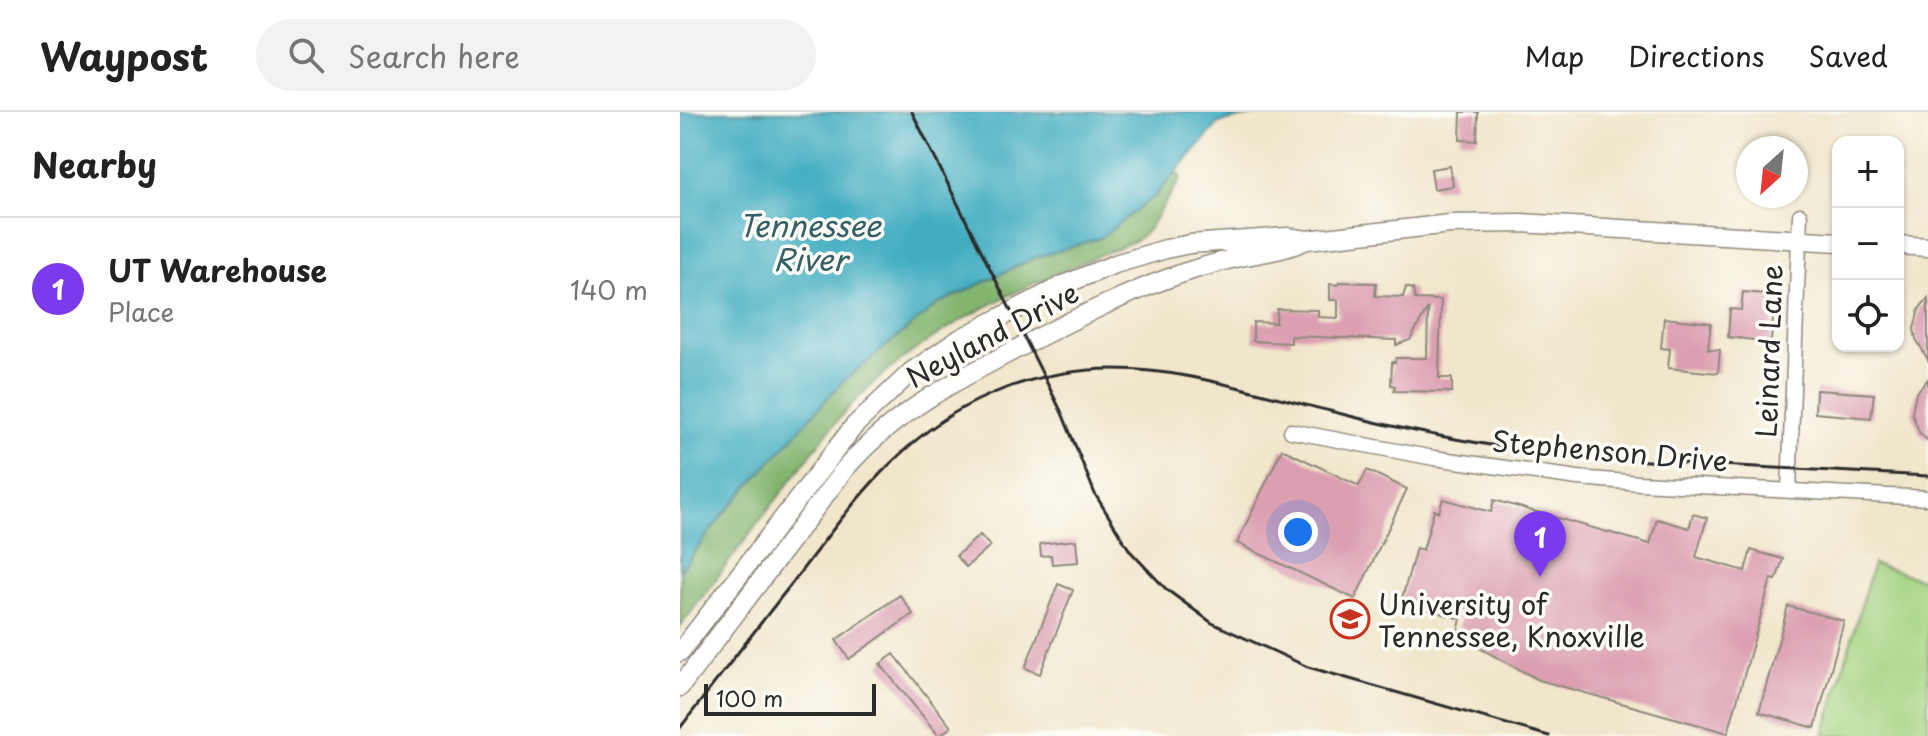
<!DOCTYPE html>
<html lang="en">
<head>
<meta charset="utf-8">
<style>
	body { margin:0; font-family:"Playpen Sans",sans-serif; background:#f2f2f2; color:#222 }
	.controls { position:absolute; right:24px; top:24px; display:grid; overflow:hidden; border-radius:16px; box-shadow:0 2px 6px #0004 }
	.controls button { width:72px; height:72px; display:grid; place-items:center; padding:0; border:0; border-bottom:2px solid #e0e0e0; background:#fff; color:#222; font:40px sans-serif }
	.compass { position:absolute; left:1056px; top:24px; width:72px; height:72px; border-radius:50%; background:#fff; box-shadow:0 2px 6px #0004; rotate:207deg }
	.scale { position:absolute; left:24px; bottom:20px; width:172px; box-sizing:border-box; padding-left:8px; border:4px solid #2b2b2b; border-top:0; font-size:22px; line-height:28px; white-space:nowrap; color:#2b2b2b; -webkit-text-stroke:6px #fdfcf7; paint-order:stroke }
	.you { position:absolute; left:618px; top:420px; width:28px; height:28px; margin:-20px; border:6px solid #fff; border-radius:50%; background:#1a73e8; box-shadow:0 0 0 12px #1a73e833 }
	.badge { display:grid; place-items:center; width:52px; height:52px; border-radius:50%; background:#7c3aed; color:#fff; font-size:26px; font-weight:700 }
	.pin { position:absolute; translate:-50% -66px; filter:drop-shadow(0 2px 4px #0008) }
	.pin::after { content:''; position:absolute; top:42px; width:28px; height:24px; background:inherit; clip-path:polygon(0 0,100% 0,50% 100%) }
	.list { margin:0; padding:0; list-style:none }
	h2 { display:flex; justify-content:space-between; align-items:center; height:104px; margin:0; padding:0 32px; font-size:34px }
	h2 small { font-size:26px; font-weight:400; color:#767676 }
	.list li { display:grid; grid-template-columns:52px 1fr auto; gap:24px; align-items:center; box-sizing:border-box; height:144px; padding:0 32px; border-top:2px solid #e0e0e0 }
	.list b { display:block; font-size:30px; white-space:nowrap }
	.list p { margin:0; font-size:26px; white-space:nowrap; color:#767676 }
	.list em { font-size:26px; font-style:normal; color:#767676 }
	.icon { flex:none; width:44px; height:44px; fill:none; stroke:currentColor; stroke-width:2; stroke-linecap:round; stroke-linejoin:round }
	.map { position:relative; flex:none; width:1248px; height:624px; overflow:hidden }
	header { display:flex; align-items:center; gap:48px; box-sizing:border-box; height:112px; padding:0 40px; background:#fff; border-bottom:2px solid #e0e0e0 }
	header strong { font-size:38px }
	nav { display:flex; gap:44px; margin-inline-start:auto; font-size:28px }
	.search { width:560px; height:72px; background:#f2f2f2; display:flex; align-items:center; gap:20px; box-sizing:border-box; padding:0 28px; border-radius:44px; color:#767676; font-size:30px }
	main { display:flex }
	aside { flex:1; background:#fff }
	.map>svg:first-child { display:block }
	.green { fill:#a4d381; stroke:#687f56; stroke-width:2 }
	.forest { fill:#83b56f; stroke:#57704d; stroke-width:2 }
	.water { fill:#42adc1; stroke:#366c76; stroke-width:2 }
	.building { fill:#db9fb1 }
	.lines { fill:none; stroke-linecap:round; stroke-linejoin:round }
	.minor-casing { stroke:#8e887b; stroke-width:17 }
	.major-casing { stroke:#8e887b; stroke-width:21 }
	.minor { stroke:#fff; stroke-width:14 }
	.major { stroke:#fff; stroke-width:18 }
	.rail { stroke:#2b2b2b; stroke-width:3 }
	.labels { text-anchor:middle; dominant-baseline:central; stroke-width:7; stroke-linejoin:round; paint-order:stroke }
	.street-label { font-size:28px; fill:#2b2b2b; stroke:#fdfcf7 }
	.poi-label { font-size:28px; fill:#2b2b2b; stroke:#fdfcf7; text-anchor:start }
	.water-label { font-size:30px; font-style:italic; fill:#345f67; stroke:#fdfcf7 }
</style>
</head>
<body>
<header>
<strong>Waypost</strong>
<div class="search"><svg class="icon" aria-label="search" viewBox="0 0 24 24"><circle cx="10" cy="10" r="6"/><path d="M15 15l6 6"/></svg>Search here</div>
<nav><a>Map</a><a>Directions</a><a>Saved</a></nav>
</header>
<main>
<aside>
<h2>Nearby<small></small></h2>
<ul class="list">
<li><span class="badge">1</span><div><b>UT Warehouse</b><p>Place</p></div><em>140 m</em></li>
</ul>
</aside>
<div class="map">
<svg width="1248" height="624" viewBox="0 0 1248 624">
	<rect width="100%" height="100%" fill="#fdfcf7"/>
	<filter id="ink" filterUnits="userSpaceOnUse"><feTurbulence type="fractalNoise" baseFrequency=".0125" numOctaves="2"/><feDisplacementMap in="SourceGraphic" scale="16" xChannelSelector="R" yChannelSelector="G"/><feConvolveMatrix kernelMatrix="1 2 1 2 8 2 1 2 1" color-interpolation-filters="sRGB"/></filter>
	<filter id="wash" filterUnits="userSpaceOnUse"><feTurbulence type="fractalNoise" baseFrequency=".006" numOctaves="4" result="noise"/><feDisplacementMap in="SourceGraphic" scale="32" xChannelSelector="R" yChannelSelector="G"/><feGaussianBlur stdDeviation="1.8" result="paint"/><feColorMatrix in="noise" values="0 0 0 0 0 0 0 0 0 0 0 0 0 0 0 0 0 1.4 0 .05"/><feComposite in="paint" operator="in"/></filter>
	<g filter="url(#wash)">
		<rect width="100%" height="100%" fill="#f0e6cb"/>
		<!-- green -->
		<path class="green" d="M 1193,452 L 1248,469 L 1248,624 L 1144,624 Z"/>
		<!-- forest -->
		<path class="forest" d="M 495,61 L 500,63 L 500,68 L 467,119 L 456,128 C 360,168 259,207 183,281 C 154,309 130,343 106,375 C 70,421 35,468 0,515 L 0,459 L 42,404 L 161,271 L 258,192 L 354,146 L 420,126 L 475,84 Z"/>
		<!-- water -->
		<path class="water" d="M 0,0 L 589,0 L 539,11 L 475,84 L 420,126 L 354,146 L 258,192 L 161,271 L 42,404 L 0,459 Z"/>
		<g id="blocks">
			<!-- building -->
			<path class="building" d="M 781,0 L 798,0 L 797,29 L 780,28 Z
				M 770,54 L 773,74 L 754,77 L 751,57 Z
				M 659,170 L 696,171 L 695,184 L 723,185 L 726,175 L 733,177 L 735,187 L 761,188 L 759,266 L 772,266 L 772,280 L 714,279 L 715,274 L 711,273 L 712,250 L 715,250 L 716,246 L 747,246 L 748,196 L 730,228 L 716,233 L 716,228 L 611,224 L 611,231 L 573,229 L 573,210 L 596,211 L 597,197 L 638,198 L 638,205 L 658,206 L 658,188 L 650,188 L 650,172 L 659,173 Z
				M 1063,180 L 1095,183 L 1091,230 L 1048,225 L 1050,197 L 1061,198 Z
				M 1248,186 L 1248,248 L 1236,227 L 1234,217 L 1239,197 Z
				M 984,206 L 1031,211 L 1028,237 L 1040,238 L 1038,261 L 988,256 L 990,237 L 981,236 Z
				M 1248,267 L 1248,329 L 1239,320 L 1232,301 L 1236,281 Z
				M 1136,278 L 1194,282 L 1191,306 L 1135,301 Z
				M 602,337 L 679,374 L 687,358 L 727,377 L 675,487 L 557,431 Z
				M 763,387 L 811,400 L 814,388 L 970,432 L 977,407 L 1009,416 L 1013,402 L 1027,406 L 1016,445 L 1065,459 L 1071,438 L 1103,447 L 1096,468 L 1091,467 L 1048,621 L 859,568 L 777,524 L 781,507 L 721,490 L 736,436 L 743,438 L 754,398 L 759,400 Z
				M 300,423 L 310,434 L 286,455 L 276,444 Z
				M 396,428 L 398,450 L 372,452 L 371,443 L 361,444 L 360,432 Z
				M 378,472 L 393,478 L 360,562 L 345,556 Z
				M 220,483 L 233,502 L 169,547 L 156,528 Z
				M 1108,494 L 1164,509 L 1135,616 L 1079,600 Z
				M 214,542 L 271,615 L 259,624 L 200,552 Z"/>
		</g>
	</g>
	<g filter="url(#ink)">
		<use href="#blocks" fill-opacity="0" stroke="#8e887b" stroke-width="2"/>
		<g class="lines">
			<!-- minor casing -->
			<g class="minor-casing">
				<path id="minor" d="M 611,319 L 754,346 L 898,366 L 960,371 L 1248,386
					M 1109,378 L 1120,103"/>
			</g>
			<!-- major casing -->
			<g class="major-casing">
				<path id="major" d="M 1218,133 L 1248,135
					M 0,540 L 174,314 L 231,260 L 281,226 L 383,173 L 435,152 L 486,137 L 510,132 L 607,125 L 627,128 L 770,112 L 841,111 L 1158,130
					M 0,575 L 164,358 C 214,299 282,265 350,230 C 400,204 452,178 506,160 C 525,154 545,148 565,144 C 586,140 605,138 624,129"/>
			</g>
			<!-- minor -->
			<use href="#minor" class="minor"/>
			<!-- major -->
			<use href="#major" class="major"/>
			<!-- rail -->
			<path class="rail" d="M 232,0 L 382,301 L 415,382 L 450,439 L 486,477 L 532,511 L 628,555 L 869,624
				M 0,616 C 38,567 75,518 113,470 C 165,401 218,326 298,288 C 424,228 525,268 650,299 C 719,317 788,331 859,340 C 913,347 967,349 1021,352 C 1097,356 1172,360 1248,364"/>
		</g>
	</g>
	<!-- icons -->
	<defs>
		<g id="university-ring" transform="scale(2)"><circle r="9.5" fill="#fdfcf7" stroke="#c8321e" stroke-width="1.5"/><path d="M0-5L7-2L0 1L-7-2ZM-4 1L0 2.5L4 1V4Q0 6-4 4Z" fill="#c8321e"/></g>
	</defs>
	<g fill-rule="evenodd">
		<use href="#university-ring" x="670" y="507"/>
	</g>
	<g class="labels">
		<!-- street labels -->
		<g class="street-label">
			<text transform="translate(312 222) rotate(-28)">Neyland Drive</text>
			<text transform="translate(1088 239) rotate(-88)">Leinard Lane</text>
			<text transform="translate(930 338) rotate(5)">Stephenson Drive</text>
		</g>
		<!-- poi labels -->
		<g class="poi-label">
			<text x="698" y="491">University of<tspan x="698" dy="32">Tennessee, Knoxville</tspan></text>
		</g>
		<!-- water labels -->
		<g class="water-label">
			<text x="130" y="112">Tennessee<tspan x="130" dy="34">River</tspan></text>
		</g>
	</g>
</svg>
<div class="controls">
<button>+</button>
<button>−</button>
<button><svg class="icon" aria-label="locate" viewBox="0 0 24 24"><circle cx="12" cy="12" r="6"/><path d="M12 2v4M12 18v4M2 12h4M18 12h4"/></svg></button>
</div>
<svg class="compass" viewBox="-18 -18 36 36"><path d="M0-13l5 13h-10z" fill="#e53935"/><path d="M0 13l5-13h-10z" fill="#767676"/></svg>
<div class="scale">100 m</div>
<div class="you"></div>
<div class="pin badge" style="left:860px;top:465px">1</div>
</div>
</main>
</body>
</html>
